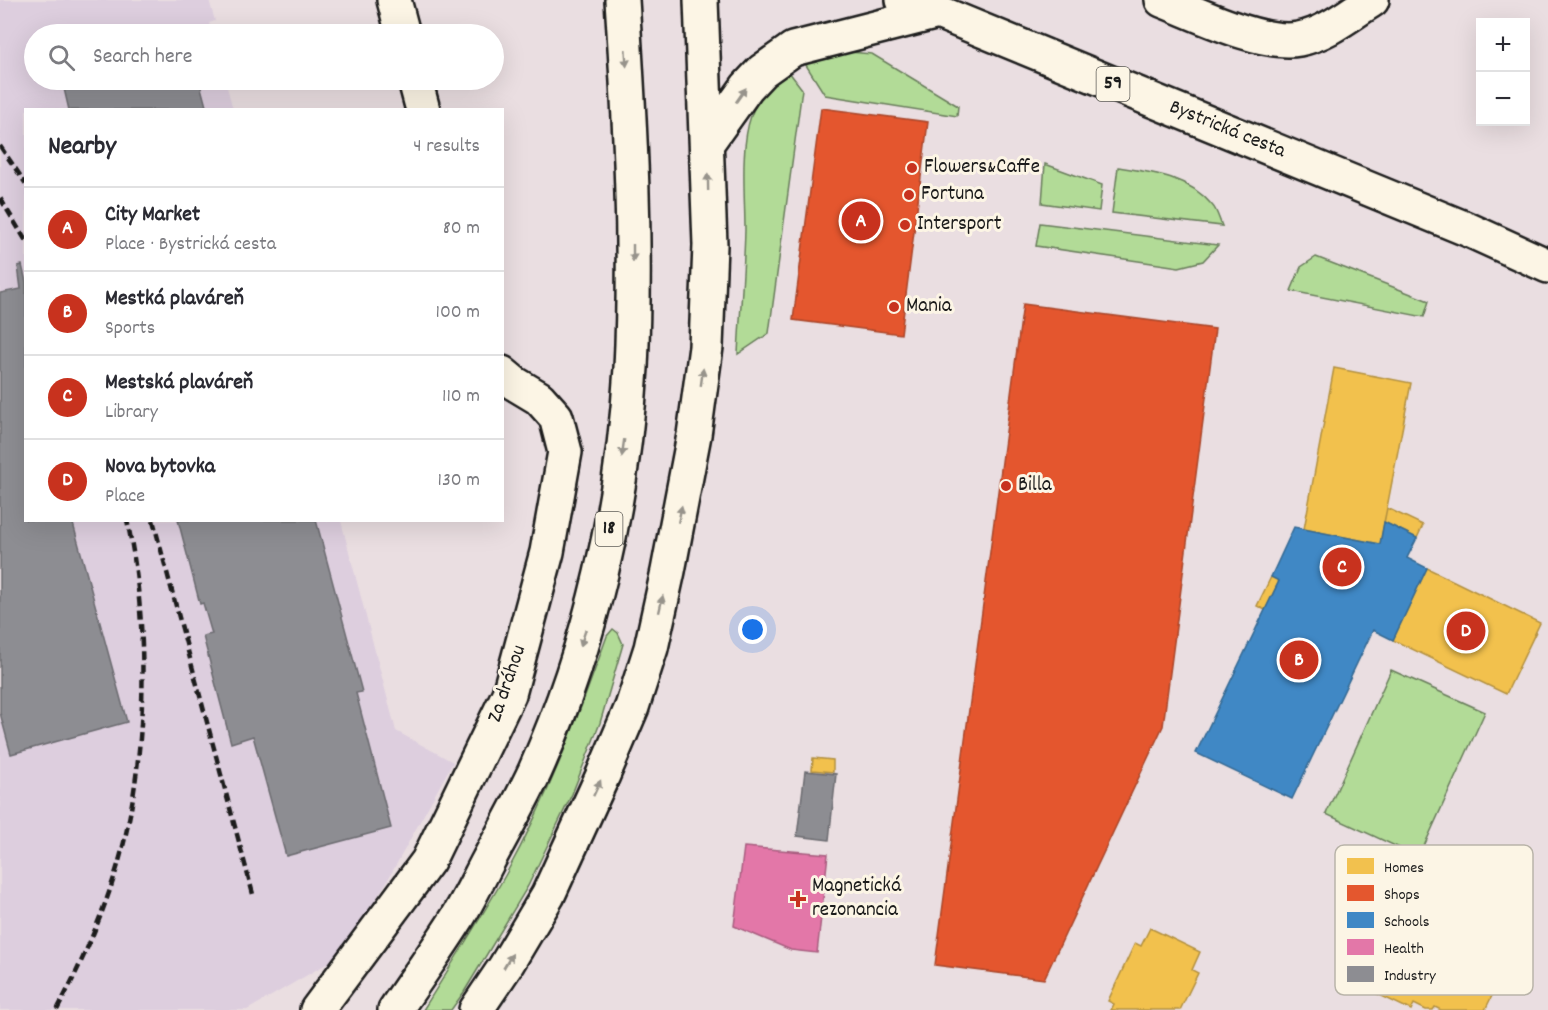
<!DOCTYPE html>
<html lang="en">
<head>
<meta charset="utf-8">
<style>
	body { margin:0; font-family:Dekko,sans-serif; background:#f7f7f7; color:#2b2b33 }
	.controls { position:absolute; right:18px; top:18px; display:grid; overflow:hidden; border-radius:0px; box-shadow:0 6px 24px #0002 }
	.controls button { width:54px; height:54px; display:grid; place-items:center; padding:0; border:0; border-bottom:2px solid #e1e1e2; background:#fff; color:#2b2b33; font:30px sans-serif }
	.you { position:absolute; left:753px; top:630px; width:21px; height:21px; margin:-15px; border:4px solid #fff; border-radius:50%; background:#1a73e8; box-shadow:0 0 0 9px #1a73e833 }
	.badge { display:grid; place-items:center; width:39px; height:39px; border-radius:50%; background:#c8321e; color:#fff; font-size:20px; font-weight:700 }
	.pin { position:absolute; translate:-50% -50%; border:3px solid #fff; box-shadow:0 2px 6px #0006 }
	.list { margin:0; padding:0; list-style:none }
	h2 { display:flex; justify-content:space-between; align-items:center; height:78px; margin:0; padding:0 24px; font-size:26px }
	h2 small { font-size:20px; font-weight:400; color:#7c7c81 }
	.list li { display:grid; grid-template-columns:39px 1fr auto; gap:18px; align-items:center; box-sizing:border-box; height:84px; padding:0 24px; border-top:2px solid #e1e1e2 }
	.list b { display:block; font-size:22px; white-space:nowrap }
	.list p { margin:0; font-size:20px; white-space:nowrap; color:#7c7c81 }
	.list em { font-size:20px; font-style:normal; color:#7c7c81 }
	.icon { flex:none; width:33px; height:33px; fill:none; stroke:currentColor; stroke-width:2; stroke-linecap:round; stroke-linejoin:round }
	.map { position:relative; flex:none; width:1548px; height:1010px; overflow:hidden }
	.search { position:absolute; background:#fff; box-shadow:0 6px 24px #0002; left:24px; top:24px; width:480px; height:66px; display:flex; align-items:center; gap:15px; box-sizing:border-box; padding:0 21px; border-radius:33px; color:#7c7c81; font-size:22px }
	.panel { position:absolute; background:#fff; box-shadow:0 6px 24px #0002; left:24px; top:108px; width:480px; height:414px; border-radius:0px }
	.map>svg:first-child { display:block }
	.built { fill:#ddcede }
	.green { fill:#b2db97; stroke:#677c5a; stroke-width:1.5 }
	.homes { fill:#f2c14e; stroke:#b2903f; stroke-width:1.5 }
	.shops { fill:#e4572e; stroke:#a84529; stroke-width:1.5 }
	.schools { fill:#3f88c5; stroke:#346892; stroke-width:1.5 }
	.health { fill:#e377a8; stroke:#a75c7e; stroke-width:1.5 }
	.industry { fill:#8d8d92; stroke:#6b6b6f; stroke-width:1.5 }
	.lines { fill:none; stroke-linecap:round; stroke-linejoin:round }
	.minor-casing { stroke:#1c1c1c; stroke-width:38 }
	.major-casing { stroke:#1c1c1c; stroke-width:38 }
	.minor { stroke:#fcf5e5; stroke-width:33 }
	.major { stroke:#fcf5e5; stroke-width:33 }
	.rail { stroke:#1c1c1c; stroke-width:4.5; stroke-dasharray:9 4.5; stroke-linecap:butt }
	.oneway { fill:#97938b }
	.poi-dot { fill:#c8321e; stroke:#fcf5e5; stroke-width:2 }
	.labels { text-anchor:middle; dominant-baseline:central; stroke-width:6; stroke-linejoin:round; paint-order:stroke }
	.shield { fill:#fcf5e5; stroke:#5f5d58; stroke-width:1.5 }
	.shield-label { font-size:20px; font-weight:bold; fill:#1c1c1c }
	.street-label { font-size:21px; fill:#1c1c1c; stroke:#fcf5e5 }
	.poi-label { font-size:21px; fill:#1c1c1c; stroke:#fcf5e5; text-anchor:start }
	.key { fill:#fcf5e5; stroke:#b9b4a9; stroke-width:1.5 }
	.key-label { font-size:16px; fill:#1c1c1c }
</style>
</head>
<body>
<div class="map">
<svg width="1548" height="1010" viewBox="0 0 1548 1010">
	<rect width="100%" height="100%" fill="#eadee1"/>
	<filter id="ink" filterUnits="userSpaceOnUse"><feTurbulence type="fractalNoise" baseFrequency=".0167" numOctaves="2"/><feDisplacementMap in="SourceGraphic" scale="12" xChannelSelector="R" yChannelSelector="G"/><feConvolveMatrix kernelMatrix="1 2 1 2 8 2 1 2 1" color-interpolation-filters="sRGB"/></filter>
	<g filter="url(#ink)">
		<!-- built -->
		<path class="built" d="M 0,0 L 209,0 L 215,21 L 209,23 L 212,34 L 34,34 L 34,80 L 225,80 L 233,109 L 26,110 L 26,520 L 341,521 L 396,731 L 453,762 L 386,883 L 340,956 L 247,1010 L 0,1010 Z"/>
		<!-- green -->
		<path class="green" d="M 838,51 L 872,54 L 958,106 L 957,116 L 825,95 L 804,62 Z
			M 789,72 L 802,89 L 769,333 L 738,354 C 740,313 744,271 745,230 C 745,197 740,147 751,116 C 757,97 774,84 789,72 Z
			M 1045,164 L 1102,185 L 1099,211 L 1042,203 Z
			M 1118,167 C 1152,172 1188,176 1212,205 C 1217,210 1219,219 1222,226 L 1112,213 Z
			M 1040,223 L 1218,245 L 1203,261 L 1179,267 L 1036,246 Z
			M 1316,257 L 1429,301 L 1424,317 L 1291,291 L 1301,267 Z
			M 613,629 L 618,633 L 623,644 L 600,723 L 572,794 L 528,886 L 464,992 L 451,1010 L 423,1010 C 451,965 480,920 506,874 C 548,798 578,717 607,636 Z
			M 1391,670 L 1485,712 L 1419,857 L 1326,814 Z"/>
		<!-- homes -->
		<path class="homes" d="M 1334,368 L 1411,383 L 1380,544 L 1304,529 Z
			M 1387,508 L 1423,525 L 1417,538 L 1384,522 Z
			M 1427,568 L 1540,623 L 1506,694 L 1393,640 Z
			M 1271,577 L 1279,581 L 1265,610 L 1257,606 Z
			M 813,758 L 833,760 L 833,772 L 812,770 Z
			M 1422,886 L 1462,905 L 1459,911 L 1477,920 L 1474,925 L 1492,934 L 1490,937 L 1515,949 L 1485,1010 L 1441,1010 L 1435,1007 L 1433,1010 L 1426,1010 L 1414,1004 L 1411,1010 L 1371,991 Z
			M 1150,928 L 1200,952 L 1192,970 L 1198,973 L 1180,1010 L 1111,1010 L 1114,1004 L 1108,1001 L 1135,943 L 1141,946 Z"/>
		<!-- shops -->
		<path class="shops" d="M 821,108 L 928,122 L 901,334 L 793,320 Z
			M 1023,304 L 1215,329 L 1163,726 L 1044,979 L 935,965 Z"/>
		<!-- schools -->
		<path class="schools" d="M 1384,522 L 1417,538 L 1407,558 L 1427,568 L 1393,640 L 1373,630 L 1292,799 L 1196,753 L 1279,581 L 1271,577 L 1294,527 L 1380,544 Z"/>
		<!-- health -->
		<path class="health" d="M 744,847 L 828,854 L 817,953 L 791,950 L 734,926 Z"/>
		<!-- industry -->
		<path class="industry" d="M 62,80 L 199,80 L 207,110 L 69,110 Z
			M 22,265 L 26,282 L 26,520 L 72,520 L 127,722 L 11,754 L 0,713 L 0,293 L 21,289 L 18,266 Z
			M 178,520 L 316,520 L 362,692 L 356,693 L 391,828 L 286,856 L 253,736 L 231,743 L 203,636 L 212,634 L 203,603 L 200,604 Z
			M 805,771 L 836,774 L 829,840 L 797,836 Z"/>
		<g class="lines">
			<!-- minor casing -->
			<g class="minor-casing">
				<path id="minor" d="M 394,0 L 403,34
					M 1162,0 C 1198,14 1262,46 1299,39 C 1326,34 1350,14 1372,0
					M 415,80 L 423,110
					M 317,1010 L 428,861 L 509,694 L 547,552 L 565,452 L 556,417 L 539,398 L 514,383 L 502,373"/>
			</g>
			<!-- major casing -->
			<g class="major-casing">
				<path id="major" d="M 903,0 L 938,12 L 1469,230 L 1548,266
					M 707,143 L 747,87 L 762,71 L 793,49 L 938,12
					M 395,1010 C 416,979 438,949 458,917 C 469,899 478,880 488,861 C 504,831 521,801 535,771 C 591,646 623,504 631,368 C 637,245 630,122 622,0
					M 476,1010 L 505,967 L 548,895 L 603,775 L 632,707 L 651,648 L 668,571 L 694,435 L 706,347 L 710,245 L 701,0"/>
			</g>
			<!-- minor -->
			<use href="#minor" class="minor"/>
			<!-- major -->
			<use href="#major" class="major"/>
			<!-- rail -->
			<path class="rail" d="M 0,146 L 26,184
				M 0,198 L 26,241
				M 153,520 L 254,898
				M 57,1010 C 81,965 102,917 117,868 C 148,765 150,625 127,520"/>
		</g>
		<!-- one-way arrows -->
		<defs><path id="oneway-solid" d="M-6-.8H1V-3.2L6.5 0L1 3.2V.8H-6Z" transform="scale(1.5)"/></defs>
		<g class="oneway">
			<use href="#oneway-solid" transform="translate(626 58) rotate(86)"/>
			<use href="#oneway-solid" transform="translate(741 95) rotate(-55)"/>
			<use href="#oneway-solid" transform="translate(708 182) rotate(-91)"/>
			<use href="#oneway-solid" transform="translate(633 253) rotate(90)"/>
			<use href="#oneway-solid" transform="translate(702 377) rotate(-82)"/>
			<use href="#oneway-solid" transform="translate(623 448) rotate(98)"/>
			<use href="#oneway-solid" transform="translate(680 514) rotate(-78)"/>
			<use href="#oneway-solid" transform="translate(661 604) rotate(-77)"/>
			<use href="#oneway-solid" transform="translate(583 638) rotate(108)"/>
			<use href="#oneway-solid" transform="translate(597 788) rotate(-65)"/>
			<use href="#oneway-solid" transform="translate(508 961) rotate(-59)"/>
		</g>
	</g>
	<!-- markers -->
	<g class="poi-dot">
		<circle cx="912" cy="168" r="6"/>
		<circle cx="909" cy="195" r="6"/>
		<circle cx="905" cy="225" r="6"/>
		<circle cx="894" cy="307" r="6"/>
		<circle cx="1006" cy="486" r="6"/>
		<path d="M795 890h6v6h6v6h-6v6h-6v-6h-6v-6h6z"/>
	</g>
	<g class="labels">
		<!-- shield labels -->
		<g class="shield">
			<rect x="1096.5" y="67" width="33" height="34" rx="4.5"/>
			<rect x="595.5" y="512" width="27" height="34" rx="4.5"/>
		</g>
		<g class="shield-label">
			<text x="1113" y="84">59</text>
			<text x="609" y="529">18</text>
		</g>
		<!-- street labels -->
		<g class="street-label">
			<text transform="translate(1227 130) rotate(22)">Bystrická cesta</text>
			<text transform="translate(508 684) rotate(-71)">Za dráhou</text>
		</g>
		<!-- poi labels -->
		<g class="poi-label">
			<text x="924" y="168">Flowers&amp;Caffe</text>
			<text x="921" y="195">Fortuna</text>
			<text x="917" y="225">Intersport</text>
			<text x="906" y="307">Mania</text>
			<text x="1018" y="486">Billa</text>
			<text x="812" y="887">Magnetická<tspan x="812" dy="24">rezonancia</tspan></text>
		</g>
	</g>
	<!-- legend -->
	<rect x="1335" y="845" width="198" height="150" rx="9" class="key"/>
	<rect x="1347" y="858" width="27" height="16" fill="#f2c14e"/>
	<rect x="1347" y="885" width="27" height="16" fill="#e4572e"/>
	<rect x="1347" y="912" width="27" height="16" fill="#3f88c5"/>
	<rect x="1347" y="939" width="27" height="16" fill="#e377a8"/>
	<rect x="1347" y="966" width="27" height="16" fill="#8d8d92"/>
	<g class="key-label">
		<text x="1384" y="872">Homes</text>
		<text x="1384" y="899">Shops</text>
		<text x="1384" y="926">Schools</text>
		<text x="1384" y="953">Health</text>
		<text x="1384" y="980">Industry</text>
	</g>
</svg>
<div class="controls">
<button>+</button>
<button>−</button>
</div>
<div class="you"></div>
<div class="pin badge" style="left:861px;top:221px">A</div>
<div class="pin badge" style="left:1299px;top:660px">B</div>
<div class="pin badge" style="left:1342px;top:567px">C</div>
<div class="pin badge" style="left:1466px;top:631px">D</div>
<div class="search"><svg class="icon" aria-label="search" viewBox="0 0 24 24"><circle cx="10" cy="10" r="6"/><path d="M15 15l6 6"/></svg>Search here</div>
<section class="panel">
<h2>Nearby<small>4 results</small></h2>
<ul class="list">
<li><span class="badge">A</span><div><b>City Market</b><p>Place · Bystrická cesta</p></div><em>80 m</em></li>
<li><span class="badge">B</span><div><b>Mestká plaváreň</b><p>Sports</p></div><em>100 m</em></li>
<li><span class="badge">C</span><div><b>Mestská plaváreň</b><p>Library</p></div><em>110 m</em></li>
<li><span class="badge">D</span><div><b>Nova bytovka</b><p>Place</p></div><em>130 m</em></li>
</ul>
</section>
</div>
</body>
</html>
